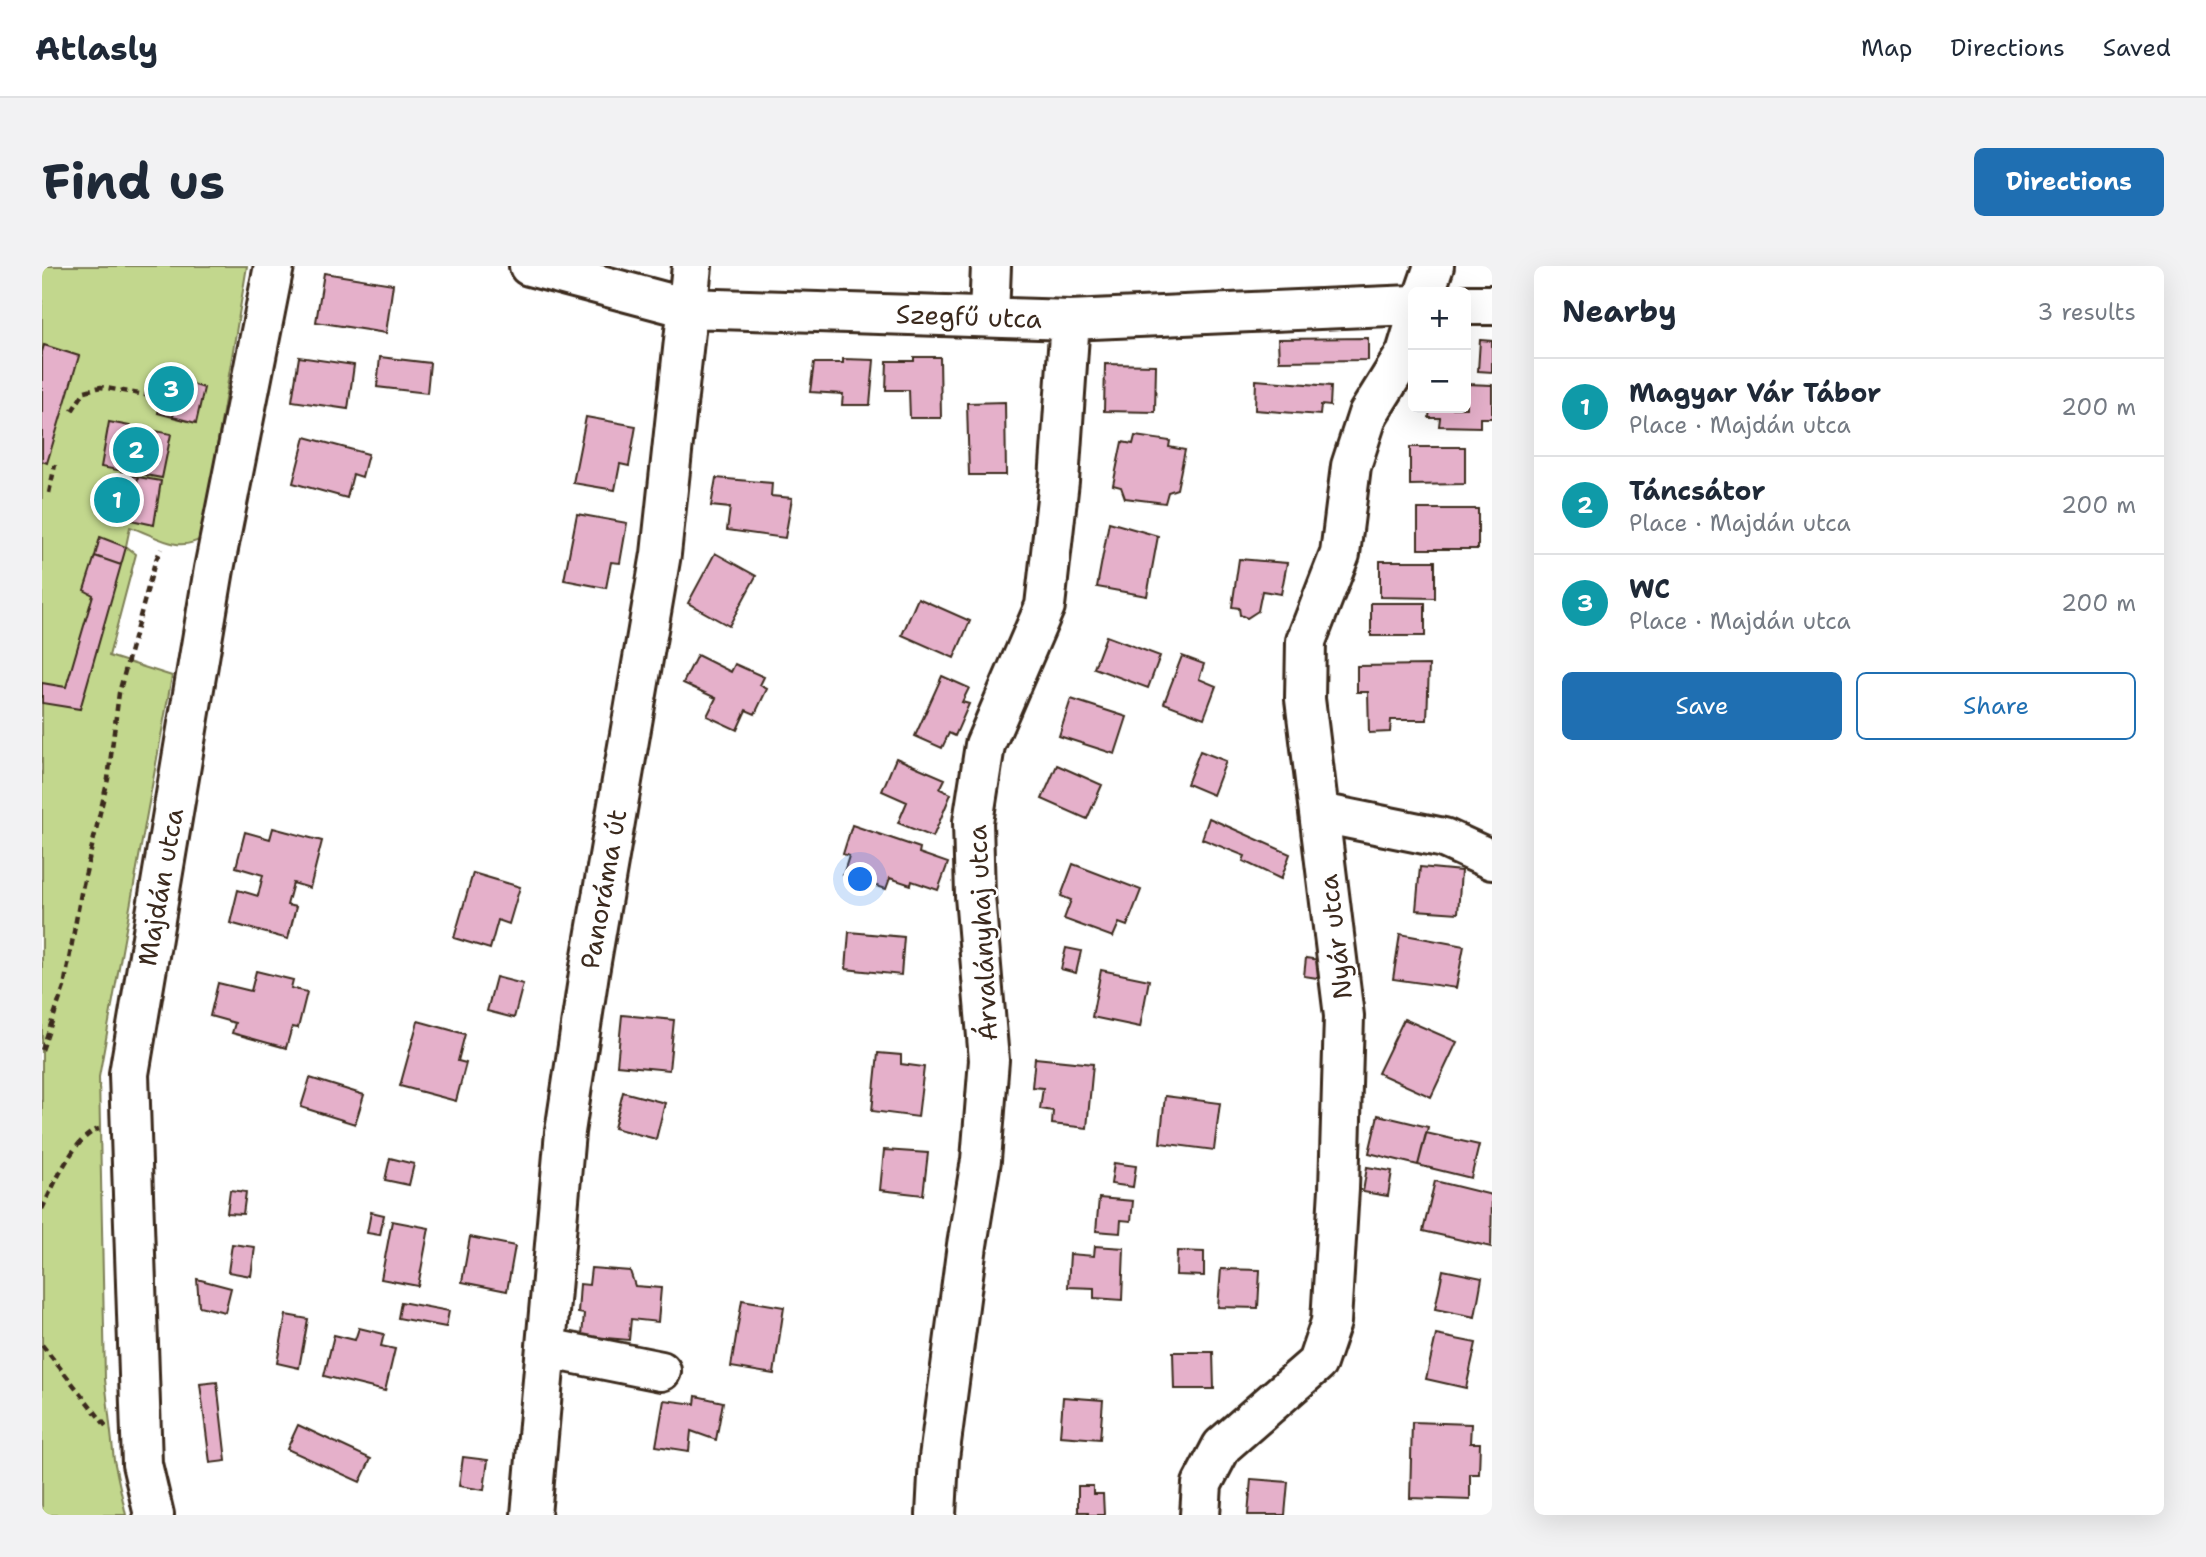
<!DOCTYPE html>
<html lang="en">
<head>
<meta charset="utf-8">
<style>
	body { margin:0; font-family:"Shantell Sans",sans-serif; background:#f2f2f3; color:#1f2937 }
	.controls { position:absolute; right:21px; top:21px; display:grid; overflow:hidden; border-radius:10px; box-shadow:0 7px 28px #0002 }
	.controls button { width:63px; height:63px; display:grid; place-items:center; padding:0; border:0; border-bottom:2px solid #e0e1e3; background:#fff; color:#1f2937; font:35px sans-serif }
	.you { position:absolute; left:819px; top:614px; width:24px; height:24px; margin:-18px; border:5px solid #fff; border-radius:50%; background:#1a73e8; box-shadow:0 0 0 10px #1a73e833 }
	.badge { display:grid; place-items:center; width:46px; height:46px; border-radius:50%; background:#1f6fb2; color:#fff; font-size:23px; font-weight:700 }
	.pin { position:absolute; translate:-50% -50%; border:4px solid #fff; box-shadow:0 2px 7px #0006 }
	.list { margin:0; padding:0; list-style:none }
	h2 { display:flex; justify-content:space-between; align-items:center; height:91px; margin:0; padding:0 28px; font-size:30px }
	h2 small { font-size:23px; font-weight:400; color:#747a83 }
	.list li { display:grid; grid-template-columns:46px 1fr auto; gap:21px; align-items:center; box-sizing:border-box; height:98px; padding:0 28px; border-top:2px solid #e0e1e3 }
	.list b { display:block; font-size:26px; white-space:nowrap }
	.list p { margin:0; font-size:23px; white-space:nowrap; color:#747a83 }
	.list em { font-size:23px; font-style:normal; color:#747a83 }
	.actions { display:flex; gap:14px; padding:21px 28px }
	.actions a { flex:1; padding:16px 0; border:2px solid #1f6fb2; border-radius:10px; text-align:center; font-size:24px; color:#1f6fb2 }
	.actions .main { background:#1f6fb2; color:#fff }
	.map { position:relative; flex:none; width:1450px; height:1249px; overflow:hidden; border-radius:10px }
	header { display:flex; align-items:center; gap:42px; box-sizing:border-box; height:98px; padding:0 35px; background:#fff; border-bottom:2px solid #e0e1e3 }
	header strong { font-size:33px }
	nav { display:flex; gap:38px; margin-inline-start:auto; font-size:24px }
	.intro { display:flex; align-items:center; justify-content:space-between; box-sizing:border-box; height:168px; padding:0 42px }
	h1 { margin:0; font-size:49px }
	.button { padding:18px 32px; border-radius:10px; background:#1f6fb2; color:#fff; font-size:24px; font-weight:700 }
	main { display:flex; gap:42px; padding:0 42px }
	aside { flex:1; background:#fff; border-radius:10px; box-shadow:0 7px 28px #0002 }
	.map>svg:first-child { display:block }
	.green { fill:#c2d78d; stroke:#7e8056; stroke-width:2 }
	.building { fill:#e5b0ca; stroke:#3b2a1e; stroke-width:2 }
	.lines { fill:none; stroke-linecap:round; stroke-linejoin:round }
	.minor-casing { stroke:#3b2a1e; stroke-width:44 }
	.path { stroke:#3b2a1e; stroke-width:4.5; stroke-dasharray:7 5; stroke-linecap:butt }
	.minor { stroke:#fff; stroke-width:38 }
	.labels { text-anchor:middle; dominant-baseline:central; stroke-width:5; stroke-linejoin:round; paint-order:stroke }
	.street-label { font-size:26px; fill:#3b2a1e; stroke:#fff }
</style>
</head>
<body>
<header>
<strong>Atlasly</strong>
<nav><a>Map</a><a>Directions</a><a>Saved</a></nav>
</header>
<div class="intro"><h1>Find us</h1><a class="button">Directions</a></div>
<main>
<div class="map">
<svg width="1450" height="1249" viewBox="0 0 1450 1249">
	<rect width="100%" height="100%" fill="#fff"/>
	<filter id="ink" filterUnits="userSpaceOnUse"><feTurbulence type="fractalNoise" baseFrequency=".0143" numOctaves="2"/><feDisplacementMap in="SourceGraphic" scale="14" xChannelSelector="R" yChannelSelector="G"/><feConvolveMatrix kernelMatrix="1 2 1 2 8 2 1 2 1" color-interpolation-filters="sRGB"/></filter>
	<g filter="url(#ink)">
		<!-- green -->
		<path class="green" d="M 0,0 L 205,0 L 160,272 C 135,288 113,269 88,261 L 84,280 L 94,288 L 67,390 L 130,410 L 57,811 L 63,1113 L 72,1194 L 84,1249 L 0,1249 Z"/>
		<!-- building -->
		<path class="building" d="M 282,7 L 351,18 L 344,67 L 274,56 Z
			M 1326,72 L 1326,94 L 1237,95 L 1236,73 Z
			M 1438,74 L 1450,75 L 1450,106 L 1436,105 Z
			M 2,79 L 37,90 L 5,197 L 0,195 L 0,86 Z
			M 257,91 L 312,99 L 306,143 L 250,135 Z
			M 338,91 L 388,97 L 385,127 L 335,121 Z
			M 872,91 L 898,91 L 899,152 L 868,152 L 867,124 L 844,124 L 845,95 L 872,95 Z
			M 801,93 L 832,94 L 828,139 L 800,139 L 801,128 L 768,126 L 772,97 L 801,97 Z
			M 1063,98 L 1114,99 L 1113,146 L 1062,145 Z
			M 124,111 L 140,115 L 131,151 L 116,147 Z
			M 1214,114 L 1289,120 L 1288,140 L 1279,139 L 1278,149 L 1213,144 Z
			M 140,115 L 162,122 L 154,157 L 131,151 Z
			M 1424,118 L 1450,119 L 1450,152 L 1438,152 L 1438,161 L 1397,160 L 1398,152 L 1387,152 L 1388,142 L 1424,142 Z
			M 963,136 L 964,209 L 927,209 L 925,137 Z
			M 544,151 L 594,160 L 587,200 L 578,198 L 573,224 L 531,217 Z
			M 67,156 L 129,168 L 120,212 L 59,201 Z
			M 1093,170 L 1128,175 L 1127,181 L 1143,184 L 1135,223 L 1126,226 L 1123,237 L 1083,232 L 1079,221 L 1071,219 L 1080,176 L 1091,178 Z
			M 263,171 L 326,188 L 320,211 L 311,208 L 305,232 L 251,217 Z
			M 1368,181 L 1423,181 L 1423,218 L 1368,219 Z
			M 79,207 L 96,211 L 89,254 L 72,252 Z
			M 96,211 L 119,215 L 112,259 L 89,254 Z
			M 674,212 L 730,217 L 729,230 L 750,232 L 743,272 L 685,264 L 688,242 L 669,240 Z
			M 1376,243 L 1436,243 L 1436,283 L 1376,283 Z
			M 535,248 L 585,257 L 578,297 L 569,296 L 564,322 L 522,314 Z
			M 1067,256 L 1116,270 L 1105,330 L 1055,321 Z
			M 58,271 L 84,281 L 79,299 L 53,290 Z
			M 673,287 L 714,310 L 687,360 L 646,337 Z
			M 53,290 L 79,299 L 38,443 L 0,437 L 0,417 L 24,421 L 51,329 L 42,324 Z
			M 1197,293 L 1245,297 L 1239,328 L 1220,325 L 1216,345 L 1205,352 L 1198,349 L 1197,342 L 1190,341 Z
			M 1338,295 L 1393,295 L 1393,332 L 1338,331 Z
			M 876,332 L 928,355 L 912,392 L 860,369 Z
			M 1329,337 L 1383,337 L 1383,370 L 1329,370 Z
			M 1064,370 L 1118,390 L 1106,422 L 1052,402 Z
			M 655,389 L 689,406 L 693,398 L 722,411 L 718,419 L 725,423 L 713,448 L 704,444 L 695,464 L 665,450 L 674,432 L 641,417 Z
			M 1140,390 L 1162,398 L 1157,413 L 1174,420 L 1162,452 L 1122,437 Z
			M 1387,399 L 1385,454 L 1349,454 L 1348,466 L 1327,467 L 1326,426 L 1315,426 L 1315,400 Z
			M 900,410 L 927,422 L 920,436 L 927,438 L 913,470 L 907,467 L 900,482 L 873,470 Z
			M 1029,433 L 1085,451 L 1073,488 L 1017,470 Z
			M 1158,485 L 1184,495 L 1171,529 L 1145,518 Z
			M 854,492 L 903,513 L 898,523 L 909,528 L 891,571 L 856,557 L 865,536 L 840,525 Z
			M 1015,499 L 1060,519 L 1045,553 L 1000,533 Z
			M 1167,552 L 1248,588 L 1239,613 L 1201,595 L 1203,590 L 1160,573 Z
			M 810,559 L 878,582 L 877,587 L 906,597 L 896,624 L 870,615 L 869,619 L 848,612 L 844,623 L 801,609 L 807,590 L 801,588 Z
			M 231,562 L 280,575 L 268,622 L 251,617 L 245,639 L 254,641 L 246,673 L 188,657 L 196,624 L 216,630 L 221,609 L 194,601 L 203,566 L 228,573 Z
			M 1031,598 L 1099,624 L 1085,660 L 1077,657 L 1071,671 L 1022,653 L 1029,634 L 1019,630 Z
			M 1378,601 L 1419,605 L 1416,647 L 1374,644 Z
			M 431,607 L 478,621 L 467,658 L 456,654 L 448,683 L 412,672 Z
			M 807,666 L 862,671 L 859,709 L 804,703 Z
			M 1358,668 L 1422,680 L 1414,722 L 1351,713 Z
			M 1024,682 L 1039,685 L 1034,707 L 1019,703 Z
			M 1264,692 L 1284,695 L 1282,713 L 1262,710 Z
			M 1059,704 L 1107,714 L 1098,761 L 1050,751 Z
			M 214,705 L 251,714 L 249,722 L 265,726 L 256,762 L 250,761 L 244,782 L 190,767 L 193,757 L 168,750 L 176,717 L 209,725 Z
			M 454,711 L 481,718 L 472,752 L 445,745 Z
			M 580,749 L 632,754 L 627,804 L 575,799 Z
			M 1362,753 L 1415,776 L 1389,831 L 1336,807 Z
			M 376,755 L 423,768 L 416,795 L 424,797 L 414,835 L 358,820 Z
			M 836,787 L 859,789 L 859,798 L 882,801 L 876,851 L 830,845 Z
			M 993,792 L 1051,798 L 1045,862 L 1010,858 L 1011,845 L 998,843 L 1001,822 L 990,821 Z
			M 268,812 L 322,829 L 313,858 L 259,841 Z
			M 581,826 L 623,837 L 614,873 L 572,862 Z
			M 1123,830 L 1178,837 L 1172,884 L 1118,877 Z
			M 1336,849 L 1386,861 L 1376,899 L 1327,887 Z
			M 1384,867 L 1437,879 L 1429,912 L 1376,899 Z
			M 842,884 L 886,887 L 881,929 L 838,924 Z
			M 348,892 L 372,898 L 367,919 L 343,914 Z
			M 1072,897 L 1094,900 L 1091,921 L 1069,918 Z
			M 1325,901 L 1350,905 L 1346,930 L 1321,926 Z
			M 1393,915 L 1450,929 L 1449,981 L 1381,965 Z
			M 188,924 L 204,926 L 201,948 L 185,947 Z
			M 1057,932 L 1091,935 L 1089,955 L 1079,954 L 1078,967 L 1054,965 Z
			M 329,946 L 342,949 L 338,969 L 325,967 Z
			M 350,955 L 387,962 L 376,1020 L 339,1013 Z
			M 428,971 L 473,980 L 465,1025 L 420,1016 Z
			M 190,978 L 213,981 L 209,1010 L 186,1006 Z
			M 1053,980 L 1082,982 L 1080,1034 L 1052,1032 L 1052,1022 L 1026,1021 L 1028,988 L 1052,990 Z
			M 1135,985 L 1162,986 L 1162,1010 L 1134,1009 Z
			M 549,1002 L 588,1005 L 593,1020 L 619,1022 L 616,1056 L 589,1053 L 587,1074 L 540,1070 L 542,1048 L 536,1047 L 538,1018 L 547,1019 Z
			M 1179,1003 L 1218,1004 L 1216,1042 L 1176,1041 Z
			M 1401,1004 L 1440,1012 L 1433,1051 L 1393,1043 Z
			M 155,1013 L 189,1022 L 183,1046 L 157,1040 Z
			M 700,1034 L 742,1041 L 732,1108 L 689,1101 Z
			M 359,1036 L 407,1045 L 404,1061 L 356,1052 Z
			M 244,1049 L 266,1053 L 257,1102 L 235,1097 Z
			M 317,1062 L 342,1068 L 339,1080 L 353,1083 L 343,1125 L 282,1110 L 292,1069 L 313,1074 Z
			M 1394,1069 L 1434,1077 L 1424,1122 L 1384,1113 Z
			M 1131,1086 L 1171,1086 L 1172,1123 L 1132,1123 Z
			M 175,1116 L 184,1195 L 168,1197 L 158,1118 Z
			M 654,1130 L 681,1136 L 674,1174 L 649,1165 L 647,1185 L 614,1180 L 622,1134 L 653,1138 Z
			M 1021,1131 L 1061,1134 L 1058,1173 L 1018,1170 Z
			M 1370,1156 L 1429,1158 L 1428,1177 L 1438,1177 L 1437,1208 L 1428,1208 L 1428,1234 L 1368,1232 Z
			M 256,1159 L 329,1193 L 318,1216 L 245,1183 Z
			M 421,1191 L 446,1194 L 442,1224 L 417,1220 Z
			M 1209,1213 L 1246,1216 L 1243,1249 L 1206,1249 Z
			M 1036,1220 L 1051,1220 L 1051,1228 L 1061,1228 L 1062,1249 L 1046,1249 L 1046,1246 L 1036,1246 Z"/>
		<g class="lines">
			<!-- minor casing -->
			<g class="minor-casing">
				<path id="minor" d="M 487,0 L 645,42 L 1028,54 L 1371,39
					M 1383,26 L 1392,0
					M 1424,39 L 1450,39
					M 947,50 L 949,0
					M 1279,547 L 1402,572 L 1450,594
					M 504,1082 L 619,1105
					M 112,1249 L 100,1198 L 87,808 L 172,303 L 232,0
					M 489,1249 L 523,866 L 547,707 L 619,288 L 650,0
					M 894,1249 L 897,1192 L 925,979 L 939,894 L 947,794 L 933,630 L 931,556 L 943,479 L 1003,340 L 1017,215 L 1028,54
					M 1158,1249 L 1160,1218 L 1180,1180 L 1275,1097 L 1289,1056 L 1297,923 L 1302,750 L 1263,433 L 1264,375 L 1298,288 L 1309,200 L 1326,148 L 1364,87 L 1371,64"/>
			</g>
			<!-- path -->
			<path class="path" d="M 30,145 L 43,125 L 59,121 L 120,132
				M 7,227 L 13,199
				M 0,784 L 22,721 L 39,627 L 66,513 L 77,427 L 113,296 L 119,283
				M 0,943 C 11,921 32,870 57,863
				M 0,1079 L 64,1160"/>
			<!-- minor -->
			<use href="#minor" class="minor"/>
		</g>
	</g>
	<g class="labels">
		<!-- street labels -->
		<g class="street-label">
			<text transform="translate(927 50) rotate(2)">Szegfű utca</text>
			<text transform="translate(118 621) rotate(-80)">Majdán utca</text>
			<text transform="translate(561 623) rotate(-80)">Panoráma út</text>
			<text transform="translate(940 667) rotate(-93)">Árvalányhaj utca</text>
			<text transform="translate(1293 671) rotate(-97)">Nyár utca</text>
		</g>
	</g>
</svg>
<div class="controls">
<button>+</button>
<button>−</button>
</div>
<div class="you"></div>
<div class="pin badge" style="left:75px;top:234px;background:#0f9aa8">1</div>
<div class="pin badge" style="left:94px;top:184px;background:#0f9aa8">2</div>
<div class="pin badge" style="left:129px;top:123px;background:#0f9aa8">3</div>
</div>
<aside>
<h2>Nearby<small>3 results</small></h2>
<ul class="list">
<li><span class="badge" style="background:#0f9aa8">1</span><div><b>Magyar Vár Tábor</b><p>Place · Majdán utca</p></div><em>200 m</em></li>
<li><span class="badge" style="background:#0f9aa8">2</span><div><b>Táncsátor</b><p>Place · Majdán utca</p></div><em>200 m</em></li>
<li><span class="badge" style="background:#0f9aa8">3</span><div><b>WC</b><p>Place · Majdán utca</p></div><em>200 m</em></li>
</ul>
<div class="actions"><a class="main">Save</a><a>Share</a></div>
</aside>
</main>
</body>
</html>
